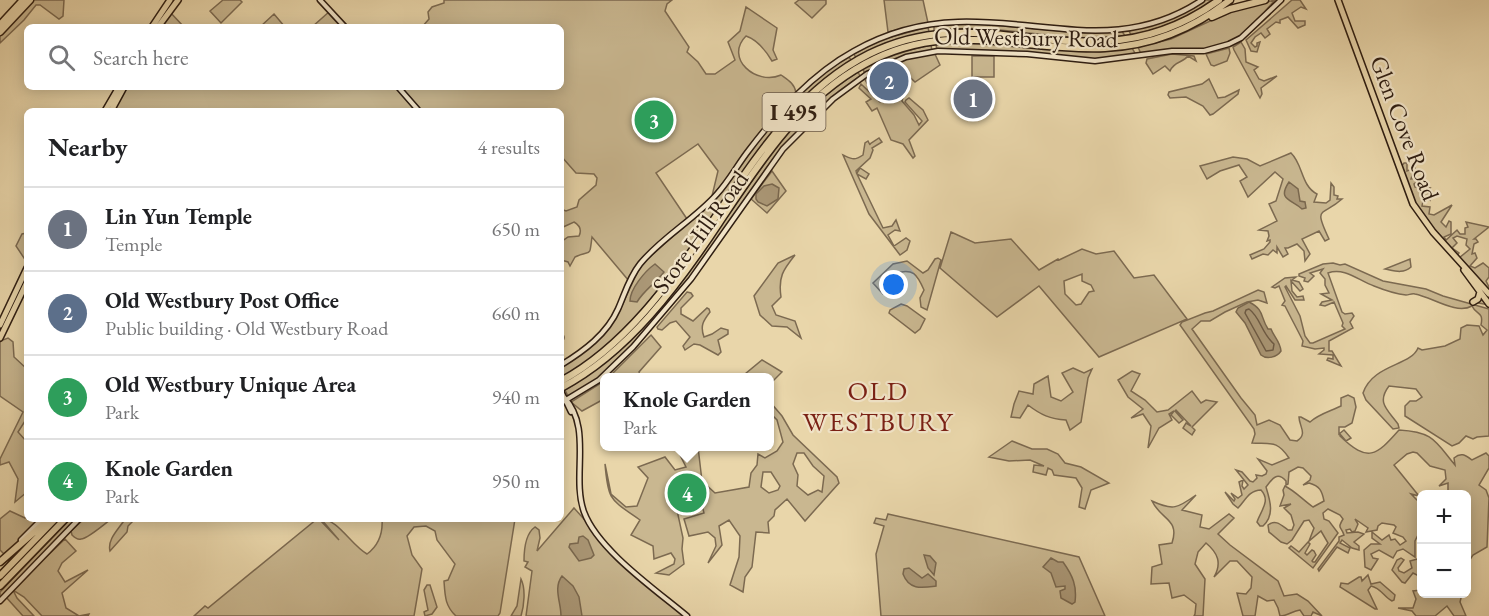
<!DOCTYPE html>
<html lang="en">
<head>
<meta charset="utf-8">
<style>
	body { margin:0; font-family:"EB Garamond",serif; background:#f6f6f6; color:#202124 }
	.controls { position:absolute; right:18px; bottom:18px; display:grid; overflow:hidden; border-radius:9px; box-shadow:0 3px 15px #0003 }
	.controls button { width:54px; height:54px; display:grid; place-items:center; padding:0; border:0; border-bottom:2px solid #e0e0e0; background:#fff; color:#202124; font:30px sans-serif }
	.you { position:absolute; left:894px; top:285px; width:21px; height:21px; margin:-15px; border:4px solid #fff; border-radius:50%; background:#1a73e8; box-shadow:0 0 0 9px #1a73e833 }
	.badge { display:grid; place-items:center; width:39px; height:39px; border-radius:50%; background:#8f2418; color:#fff; font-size:20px; font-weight:700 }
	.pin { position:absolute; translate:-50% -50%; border:3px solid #fff; box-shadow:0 2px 6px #0006 }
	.popup { position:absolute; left:600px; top:373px; width:174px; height:78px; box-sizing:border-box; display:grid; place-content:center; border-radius:9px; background:#fff; filter:drop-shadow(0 2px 4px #0005); font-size:20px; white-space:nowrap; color:#757577 }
	.popup b { font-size:22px; color:#202124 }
	.popup::after { content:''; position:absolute; left:50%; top:100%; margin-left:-12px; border:12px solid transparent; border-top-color:#fff }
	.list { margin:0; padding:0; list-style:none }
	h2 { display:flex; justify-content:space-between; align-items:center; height:78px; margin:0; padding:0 24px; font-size:26px }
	h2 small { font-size:20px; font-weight:400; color:#757577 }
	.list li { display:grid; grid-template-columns:39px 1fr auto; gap:18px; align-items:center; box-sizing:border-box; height:84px; padding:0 24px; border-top:2px solid #e0e0e0 }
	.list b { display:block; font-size:22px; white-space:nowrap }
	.list p { margin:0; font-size:20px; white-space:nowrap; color:#757577 }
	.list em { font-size:20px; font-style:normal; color:#757577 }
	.icon { flex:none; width:33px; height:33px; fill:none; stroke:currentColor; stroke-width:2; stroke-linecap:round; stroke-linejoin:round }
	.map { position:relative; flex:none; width:1489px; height:616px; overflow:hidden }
	.search { position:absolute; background:#fff; box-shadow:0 3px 15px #0003; left:24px; top:24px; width:540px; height:66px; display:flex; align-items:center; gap:15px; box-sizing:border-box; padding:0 21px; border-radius:9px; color:#757577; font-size:22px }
	.panel { position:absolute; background:#fff; box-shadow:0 3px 15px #0003; left:24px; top:108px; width:540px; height:414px; border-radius:9px }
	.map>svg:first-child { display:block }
	.green { fill:#c9b790; stroke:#7c6a51; stroke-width:1.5; fill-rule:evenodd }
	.water { fill:#aa9776; stroke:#79674e; stroke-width:1.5 }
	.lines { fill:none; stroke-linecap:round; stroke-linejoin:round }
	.shore { stroke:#6c5a44; stroke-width:1.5 }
	.secondary-casing { stroke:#2f1e12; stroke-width:7 }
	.primary-casing { stroke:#2f1e12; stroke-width:8 }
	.motorway-casing { stroke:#2f1e12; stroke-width:9 }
	.secondary { stroke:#f1e4c8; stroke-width:4 }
	.primary { stroke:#e9d6aa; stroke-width:5 }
	.motorway { stroke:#e9d6aa; stroke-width:6 }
	.labels { text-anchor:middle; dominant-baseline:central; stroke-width:4.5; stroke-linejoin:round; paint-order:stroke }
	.shield { fill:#f1e4c8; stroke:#695949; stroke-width:1.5 }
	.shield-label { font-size:22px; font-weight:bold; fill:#2f1e12 }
	.street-label { font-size:24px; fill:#2f1e12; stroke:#f1e4c8 }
	.quarter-label { font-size:27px; letter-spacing:1.5px; fill:#7a1f14; stroke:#f1e4c8 }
</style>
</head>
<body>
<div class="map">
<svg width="1489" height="616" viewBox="0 0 1489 616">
	<rect width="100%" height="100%" fill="#e9d6aa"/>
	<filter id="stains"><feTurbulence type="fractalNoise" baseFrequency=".00333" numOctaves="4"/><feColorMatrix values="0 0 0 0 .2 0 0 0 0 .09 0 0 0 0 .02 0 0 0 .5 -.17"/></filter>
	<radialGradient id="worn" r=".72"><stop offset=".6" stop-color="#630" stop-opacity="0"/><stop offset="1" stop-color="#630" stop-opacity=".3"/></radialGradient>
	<!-- green -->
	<path class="green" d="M 34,0 L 64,0 L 63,16 L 59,19 L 40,5 L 36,5 L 24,20 L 0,43 L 0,36 Z
		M 223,0 L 240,0 L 242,2 L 221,23 L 210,11 Z
		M 444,0 L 672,0 L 667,4 L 665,11 L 689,47 L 687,52 L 698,62 L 706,74 L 715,74 L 735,60 L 728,42 L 740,31 L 746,7 L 777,28 L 773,50 L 777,59 L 772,61 C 766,51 758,40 746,36 C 724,58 756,86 781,75 C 788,80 795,84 796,93 L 768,122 L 725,181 L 712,196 L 718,171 L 698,144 L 656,173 L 687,219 L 645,258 L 629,281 L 592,237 C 589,259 592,249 575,257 L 570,266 L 568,262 L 561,260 L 561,242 L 568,237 L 579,236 C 582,230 579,225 574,222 L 561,228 L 561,209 L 566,211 L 577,207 L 579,200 L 596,185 L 597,178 L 594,174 L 576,173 L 561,156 L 561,111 L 111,111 L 124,87 L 239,87 L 241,89 L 244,87 L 561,87 L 561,27 L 422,27 L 429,19 L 428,12 L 432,7 L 444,3 Z
		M 799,0 L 826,0 L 826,4 L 812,18 L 795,3 Z
		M 884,0 L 923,0 L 928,23 L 888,32 Z
		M 1205,0 L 1212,0 C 1189,17 1159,30 1131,35 L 1129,31 L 1174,17 Z
		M 1275,0 L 1248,31 L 1235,40 L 1201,51 L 1165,50 L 1141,54 L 1138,47 L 1171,39 L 1234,10 Z
		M 1292,0 L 1300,0 L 1306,9 L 1301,7 L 1292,13 L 1295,21 L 1305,21 L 1305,25 L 1298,28 L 1288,17 L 1280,20 L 1280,23 L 1276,22 L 1267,29 L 1270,34 L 1265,38 L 1261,33 L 1255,37 L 1251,43 L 1255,47 L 1257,46 L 1257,43 L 1260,42 L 1257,52 L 1251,51 L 1246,40 Z
		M 169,11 L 184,27 L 158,27 Z
		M 330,11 L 345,27 L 312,27 Z
		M 274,14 L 285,27 L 260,27 Z
		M 969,23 L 1084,33 L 1122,31 L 1125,36 C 1062,45 997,21 934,31 L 934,26 Z
		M 928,27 L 929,32 L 886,43 L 856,58 L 854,54 L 880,40 Z
		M 947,42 L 981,42 L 1100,52 L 1132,48 L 1136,55 L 1100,60 L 1028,53 L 937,51 L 936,44 Z
		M 1241,42 L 1245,49 L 1246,62 L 1258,67 L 1254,70 L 1259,79 L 1264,81 L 1277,76 L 1261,88 L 1262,94 L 1260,98 L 1234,50 L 1233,47 Z
		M 931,45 L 932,51 L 934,52 L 940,65 L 915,82 L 898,66 L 877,74 L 867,83 L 863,76 L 865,74 L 863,69 C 885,57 906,50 931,45 Z
		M 1229,48 L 1230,53 L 1227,61 L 1214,66 L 1211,65 L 1206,54 Z
		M 1172,54 L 1194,56 L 1196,61 L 1188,56 C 1183,63 1174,61 1170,71 L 1165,66 L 1153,74 L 1146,63 L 1147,59 Z
		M 972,56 L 994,56 L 994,77 L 972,77 Z
		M 849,57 L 851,60 C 784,103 744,171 700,235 C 672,274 627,333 588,361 C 579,367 570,372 561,378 L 561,367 C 583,354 604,338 617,316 C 626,298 632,281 642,264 L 721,193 L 763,134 L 808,87 L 829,69 Z
		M 858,72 L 860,76 L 839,91 L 795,135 L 698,268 L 629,351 L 596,381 L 568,396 L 565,390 C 632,352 681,284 724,221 C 762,166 799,108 858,72 Z
		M 1209,79 L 1218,98 L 1225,97 L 1239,90 L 1238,94 L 1213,114 L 1210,115 L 1203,106 L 1186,97 L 1170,98 L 1168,95 L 1169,92 L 1202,84 Z
		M 861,84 L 880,102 L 894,87 L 904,93 L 902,101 L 914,115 L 919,125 L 922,121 L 905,102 L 906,100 L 909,98 L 923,110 L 928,120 L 909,140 L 915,156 L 913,158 L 903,144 L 891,140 L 877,108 L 872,111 L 866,102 L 871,99 L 859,88 Z
		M 879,138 L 882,142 L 872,148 L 873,150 L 870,158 L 856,171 L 857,173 L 860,168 L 869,174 L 866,179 L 857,174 L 883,228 L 892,226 L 896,220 L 900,231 L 895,230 L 888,235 L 894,246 L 906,238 L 910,241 L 907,250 L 900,255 L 869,214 L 843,155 C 852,159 854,161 863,155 L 865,143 L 868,141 L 870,145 L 870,144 Z
		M 1291,153 C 1303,164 1301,186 1317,194 L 1314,202 L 1326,203 L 1330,200 L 1331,183 L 1334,187 L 1334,195 L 1338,196 L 1337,199 L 1342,199 C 1322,217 1313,205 1329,239 L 1325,241 L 1319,231 L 1302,239 L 1310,254 L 1305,261 L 1304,251 L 1297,244 L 1288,248 L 1285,248 L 1288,254 L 1283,257 L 1277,247 L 1277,253 L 1273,250 L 1268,255 L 1263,254 L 1252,259 L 1250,255 L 1264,249 L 1270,242 L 1270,240 L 1267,241 L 1269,236 L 1268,231 L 1259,230 L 1277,221 L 1269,204 L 1276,201 L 1283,179 L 1275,172 L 1248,197 L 1240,181 L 1247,177 L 1239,165 L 1220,171 L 1207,179 L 1200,166 L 1233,157 L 1247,159 L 1260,166 Z
		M 1404,163 L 1407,163 L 1407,171 L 1415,168 L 1411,179 L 1421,178 L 1414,184 L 1415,187 L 1430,188 L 1427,191 L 1430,195 L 1430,200 L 1424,196 L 1422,206 L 1430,207 L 1429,214 L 1434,215 L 1452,205 L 1441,222 L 1446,227 L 1449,221 L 1451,222 L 1451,234 L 1444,237 L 1446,240 L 1457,230 L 1460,234 L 1465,234 L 1465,228 L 1468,227 L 1466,222 L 1489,227 L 1474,239 L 1476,239 L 1478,242 L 1474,244 L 1472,254 L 1475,253 L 1477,258 L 1470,266 L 1475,268 L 1483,263 L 1489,268 L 1489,277 L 1486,281 L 1489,287 L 1489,305 L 1473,302 L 1480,292 L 1459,258 L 1470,249 L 1466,245 L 1467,239 L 1457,236 L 1453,238 L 1457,243 L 1452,248 L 1459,253 L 1457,256 L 1437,235 L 1415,203 L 1401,167 Z
		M 772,171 L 786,191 L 767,213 L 751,199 Z
		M 951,232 L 975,243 L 1011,239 L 1039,270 L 1058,259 L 1059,260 L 1082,249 L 1096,254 L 1114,251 L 1134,278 L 1154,275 L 1187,319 L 1099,357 L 1039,286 L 997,317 L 940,268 ZM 1082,274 L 1082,281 L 1091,285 L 1094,291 L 1089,292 L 1081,304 L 1076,305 L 1065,294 L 1064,281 Z
		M 27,233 L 27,260 L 26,261 L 16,246 L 22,234 Z
		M 795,255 C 783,270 778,277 781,297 L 772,306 L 776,315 L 795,321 L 801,338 L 787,327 L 772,326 L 760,315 L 754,296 L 778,263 Z
		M 938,258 L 941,260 L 927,310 L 921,307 L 920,298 L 924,290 C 917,274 913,268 896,273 L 892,281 L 891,291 L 888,295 L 883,294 L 873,283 L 893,264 L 907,261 L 923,273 L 928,270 L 935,259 Z
		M 1410,259 L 1411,267 C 1403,274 1395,271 1385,269 Z
		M 1333,263 L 1340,265 L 1345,264 L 1383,281 L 1426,289 L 1443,296 L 1489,309 L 1489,436 L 1477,437 L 1473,439 L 1466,436 L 1459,443 L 1452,446 L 1405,416 L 1405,406 L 1410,401 L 1416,401 L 1422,397 L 1416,389 L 1389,386 C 1376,403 1388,410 1398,424 L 1399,428 L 1393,429 L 1366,400 L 1363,393 C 1373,364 1411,366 1418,348 L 1422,350 L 1445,346 L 1460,339 L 1461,328 L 1467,325 L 1479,326 L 1483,335 L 1487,330 L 1481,325 C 1484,311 1476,315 1472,306 C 1456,315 1432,297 1415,294 C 1412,293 1409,295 1406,295 C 1396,294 1384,290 1374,286 C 1359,281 1345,267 1328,273 L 1342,312 L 1345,314 L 1352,313 L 1354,316 L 1350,322 L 1353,328 L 1329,341 L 1329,351 L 1332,351 L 1341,366 L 1327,360 L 1328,358 L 1333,359 L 1333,355 L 1319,354 L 1324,350 L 1324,348 L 1315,349 L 1302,346 L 1303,341 C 1297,329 1291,318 1285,306 L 1282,305 L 1285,301 L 1279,286 L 1275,288 L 1272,287 L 1285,278 L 1296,277 L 1292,280 L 1299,282 L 1303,289 L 1300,291 L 1291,281 L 1292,291 L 1297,297 L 1303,296 L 1304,300 L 1295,300 L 1286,286 L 1285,287 L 1300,316 L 1305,336 L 1310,343 L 1313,343 L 1345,329 L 1342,326 L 1343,323 L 1334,302 L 1325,306 L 1320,305 L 1322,302 L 1332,300 L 1321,294 L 1329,293 L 1325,285 L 1325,279 L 1320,273 L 1323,269 L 1310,273 L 1314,276 L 1308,282 L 1304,281 L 1305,278 L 1299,276 L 1299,274 L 1323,264 Z
		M 1258,290 L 1264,292 L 1267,303 L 1258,300 L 1247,302 L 1225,312 L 1210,321 L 1201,321 L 1192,329 L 1241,398 L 1255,415 L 1257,425 L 1269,420 L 1280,425 L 1290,440 L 1297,441 C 1308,434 1299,426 1299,417 L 1301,417 L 1310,422 C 1319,414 1331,411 1341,406 L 1341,398 L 1348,395 L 1354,398 L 1356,407 L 1352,423 L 1345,427 L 1339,427 L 1339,434 L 1344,430 L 1351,438 L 1346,441 L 1340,434 L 1340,436 C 1368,463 1376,456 1399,430 C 1434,432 1435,441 1455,465 L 1454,458 C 1461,452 1465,455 1472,460 L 1486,453 L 1489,456 L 1489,468 L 1479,485 L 1486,490 L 1489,498 L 1487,547 L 1473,555 L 1467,564 L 1466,494 L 1434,494 L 1436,493 L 1442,494 L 1448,492 L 1448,483 L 1439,486 L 1446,479 L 1445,470 L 1430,466 L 1417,453 L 1413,452 L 1407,454 L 1394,465 L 1419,496 L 1411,494 L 1417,500 L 1421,501 L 1421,529 L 1415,541 L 1415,557 L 1403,549 L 1397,551 L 1393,558 L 1379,550 L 1371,554 L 1373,558 L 1378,559 L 1371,570 L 1365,567 L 1364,550 L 1371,544 L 1380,544 L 1372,538 L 1372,532 L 1382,540 L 1389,535 L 1391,540 L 1395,539 L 1400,545 L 1406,541 L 1403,537 L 1393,533 L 1396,527 L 1394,525 L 1382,523 L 1378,526 L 1377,530 L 1366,532 L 1368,528 L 1355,519 L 1358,524 L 1355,531 L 1352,532 L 1350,529 L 1346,530 L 1347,533 L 1358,532 L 1364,534 L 1354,542 L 1359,546 L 1359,550 L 1352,548 L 1342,540 L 1340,543 L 1350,548 L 1348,553 L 1337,547 L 1319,571 L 1318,569 L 1339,541 L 1339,537 L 1344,535 C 1341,526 1337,529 1343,519 L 1340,515 L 1328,509 L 1323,513 L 1324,519 L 1329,521 L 1338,533 L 1313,568 L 1289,548 L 1291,546 L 1299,552 L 1308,542 L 1310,544 L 1305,553 L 1307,555 L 1312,550 L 1314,551 L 1316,555 L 1312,561 L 1313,562 L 1315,562 L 1328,543 L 1321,531 L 1309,541 L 1314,528 L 1309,520 L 1304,521 L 1292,540 L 1287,544 L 1281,542 L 1269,532 L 1268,525 C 1276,519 1281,525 1288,530 L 1292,530 L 1294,525 L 1291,515 L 1284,508 L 1291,504 L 1280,506 L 1284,495 L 1283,490 L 1285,486 C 1295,491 1303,500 1313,507 L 1324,501 C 1322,491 1320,486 1309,483 L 1303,485 L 1310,480 L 1311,476 L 1303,468 L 1298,467 L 1289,472 L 1288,484 L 1286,485 L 1286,481 C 1277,471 1272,479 1266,487 C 1270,500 1275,515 1263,526 L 1260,526 L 1257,522 C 1261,510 1271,501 1261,490 C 1249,490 1245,501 1238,508 L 1233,504 L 1225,492 L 1234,501 L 1235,499 L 1231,493 L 1238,498 L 1242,495 L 1239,482 L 1243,480 L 1242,486 L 1244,489 L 1248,485 L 1236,470 L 1242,472 L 1250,481 L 1253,482 L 1257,478 L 1256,475 L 1262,476 L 1266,474 L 1267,471 L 1258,459 L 1272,465 L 1289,458 C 1277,440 1271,444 1252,443 L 1255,434 L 1254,429 L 1180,325 L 1182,322 L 1205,313 L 1213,311 Z
		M 687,292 L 691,293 L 693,296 L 681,308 L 681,314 L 693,321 L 707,308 L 709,309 L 710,312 C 703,321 700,326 704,337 L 712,334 L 721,328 L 728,330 L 728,334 L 718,340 L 721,352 L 718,355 L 700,345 L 694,344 L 685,350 L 683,346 L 690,337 L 676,321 L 670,323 L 662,330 L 658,329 L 657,327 Z
		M 901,304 L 907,306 L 925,319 L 920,329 L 915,333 L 889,313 L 890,310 Z
		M 651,335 L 661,347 L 639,372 L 641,377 L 608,378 Z
		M 8,338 L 13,342 L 14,357 L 27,369 L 27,422 L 25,421 L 18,432 L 27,442 L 27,492 L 15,502 L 18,479 L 9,462 L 0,465 L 0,459 L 23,412 L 0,396 L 0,341 Z
		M 762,360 L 782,372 L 770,384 L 770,378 L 746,377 L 745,374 Z
		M 1073,368 L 1084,373 L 1092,369 L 1088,378 L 1081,422 L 1070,430 L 1066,420 C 1050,419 1041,415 1028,405 L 1020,418 L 1011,417 L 1014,404 L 1019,391 L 1033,394 L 1034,384 L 1048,376 L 1051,397 L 1061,401 L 1073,392 L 1062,373 Z
		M 1132,371 L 1140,374 L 1131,391 L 1145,400 L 1157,412 L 1168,410 L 1192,391 L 1201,403 L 1206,400 L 1217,402 L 1192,427 L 1195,430 L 1192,435 L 1183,428 L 1186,423 L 1191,426 L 1176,410 L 1175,411 L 1183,420 L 1179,423 L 1171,415 L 1174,411 L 1169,414 L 1172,420 L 1159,428 L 1148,448 L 1151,426 L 1143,414 L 1131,418 L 1143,409 L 1128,397 L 1118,380 Z
		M 604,381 L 604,399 L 582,411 L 571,402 Z
		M 770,402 L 782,416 L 793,435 L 837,477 L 839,483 L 805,521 L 787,499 L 775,510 L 774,516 L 768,522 L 769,533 L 756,532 L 752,567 L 745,577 L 743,592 L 730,585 L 739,557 L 740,536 L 729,520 L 719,526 L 722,545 L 708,563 L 716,546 L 715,538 L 708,532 L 689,536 L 684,519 L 704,513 L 696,482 L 672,487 L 683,538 L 682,549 L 684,564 L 669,575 L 656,573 L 674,564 L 675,559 L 671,553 L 654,559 L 653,546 L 631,535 L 640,520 C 610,499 608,501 605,464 L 611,494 L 626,507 L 637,506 L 648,478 L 638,467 L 665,457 L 675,470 L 686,467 L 676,447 L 698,447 L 702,481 L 715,493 L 749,487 L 751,473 L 757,465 L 758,454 L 765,458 L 777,451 L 783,442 L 777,420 L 770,413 ZM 797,453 L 804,453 L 813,466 L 824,476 L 822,492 L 818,490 L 808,495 L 797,486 L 798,475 L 793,464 ZM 763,472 L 771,472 L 780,486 L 778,490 L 769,493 L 761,487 Z
		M 1012,441 L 1032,449 L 1047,449 L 1058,454 L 1065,463 L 1081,467 L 1109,483 L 1091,490 L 1085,509 L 1079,507 L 1082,488 L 1076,478 L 1054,475 L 1052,470 L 1048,468 L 1046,475 L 1033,472 L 1034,465 L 1044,466 L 1030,460 L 1009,461 L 989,457 Z
		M 693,485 L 695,488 L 695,494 L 681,498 L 679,488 Z
		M 1196,495 L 1182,510 L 1202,515 L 1200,527 L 1209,529 L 1229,514 L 1234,518 L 1218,534 L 1230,545 L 1278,581 L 1284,596 L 1297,594 L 1308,601 L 1322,616 L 1313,612 L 1311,616 L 1304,616 L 1300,610 C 1292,611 1288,616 1280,616 L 1278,608 L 1274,600 L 1267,601 L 1258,596 L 1255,616 L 1243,616 L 1237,593 L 1246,594 L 1251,588 L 1252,577 L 1237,561 L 1230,561 L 1214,577 C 1222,563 1218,553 1206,543 L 1198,552 L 1195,564 L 1205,579 L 1203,616 L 1194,616 L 1195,614 L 1196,604 L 1184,595 L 1172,598 L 1169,583 L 1151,584 L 1152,567 L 1162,564 L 1159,545 L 1172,543 C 1180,519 1161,520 1152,501 C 1173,511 1178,508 1196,495 Z
		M 574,508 L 619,558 L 687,616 L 526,616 L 532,571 L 525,567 L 528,562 L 524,561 C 524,549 525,534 535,527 L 539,530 L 540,538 L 537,551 Z
		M 10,511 L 25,518 L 27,515 L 27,519 L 42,519 L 6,556 L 0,550 L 0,519 Z
		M 888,514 L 1079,557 L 1105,616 L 881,616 L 876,554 L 884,526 L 874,523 L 876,518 L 886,520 Z
		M 70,519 L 78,519 L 0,599 L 0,592 Z
		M 84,519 L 111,519 C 106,523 87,539 81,539 C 78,540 74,537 72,535 L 71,531 Z
		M 125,519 L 135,519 L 128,526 L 127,532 L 110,551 C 107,539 119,529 125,519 Z
		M 317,519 L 319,519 L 339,540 L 321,519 C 338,519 351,545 367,554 C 379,545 383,533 382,519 L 515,519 L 500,613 L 498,616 L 456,616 C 445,606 445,596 444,581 L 448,580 L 455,564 L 437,540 L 435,531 L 426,526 L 414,527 L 407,536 L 412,555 L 422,569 L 414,616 L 194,616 L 205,606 L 208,608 Z
		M 65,539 L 76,551 L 62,563 L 58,571 L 65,582 L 88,570 L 62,593 L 66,608 L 79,616 L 89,614 L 88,616 L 42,616 L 24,597 L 13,590 L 17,598 L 34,616 L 23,616 L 5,596 Z
		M 1401,558 L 1404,560 L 1398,568 L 1399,571 L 1404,573 L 1412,568 L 1410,561 L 1421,558 L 1421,577 L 1413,573 L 1405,583 L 1402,582 L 1392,570 L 1397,560 Z
		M 1368,575 L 1371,584 L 1380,582 L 1395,595 L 1394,600 L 1392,601 C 1384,597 1381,588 1371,586 L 1368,590 L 1377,609 L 1375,609 L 1340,587 L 1341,583 L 1348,584 L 1359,577 L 1361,577 L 1362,581 Z
		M 521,579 C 526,589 524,606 521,616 L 511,616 L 517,606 Z
		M 427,585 L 430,585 L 437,607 L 432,614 L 425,616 L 424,612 L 428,610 L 424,590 Z
		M 1421,590 L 1422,594 L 1462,594 L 1460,602 L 1466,616 L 1454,616 L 1447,606 L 1435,616 L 1416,616 L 1412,611 L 1398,608 L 1413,608 L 1416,599 L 1413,591 Z"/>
	<!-- water -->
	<path class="water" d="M 1289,182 L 1298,189 L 1300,201 L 1305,202 L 1306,208 L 1302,209 C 1291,199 1277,200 1289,182 Z
		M 772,184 L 779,188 L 778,199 L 767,206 L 758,202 L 756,199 L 756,194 L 764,186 Z
		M 655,264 L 664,272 C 656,283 644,290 637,302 L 630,301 C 630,289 645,271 655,264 Z
		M 1249,302 C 1265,310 1260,317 1268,329 L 1271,329 C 1274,337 1280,341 1281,351 C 1277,357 1267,360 1261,355 L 1245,323 L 1236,312 L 1238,308 Z
		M 583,536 L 588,540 L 594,555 L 591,558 L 579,561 L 569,547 L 570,544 L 578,543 L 579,537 Z
		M 924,555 L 930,556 L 936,563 L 934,575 L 928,568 Z
		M 1051,558 L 1058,562 L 1063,562 C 1073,576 1077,586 1075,602 L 1072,604 L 1061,598 L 1060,591 L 1065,589 L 1065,586 L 1056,587 L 1051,573 L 1043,567 Z
		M 909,568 L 922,578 L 928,574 L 936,581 L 936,586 C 921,588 909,590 903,574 L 904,569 Z
		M 562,576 L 573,586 L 579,597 L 582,616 L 561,616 C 561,602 553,588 562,576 Z"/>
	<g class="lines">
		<!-- shore -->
		<path class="shore" d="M 1249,309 C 1261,318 1261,333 1274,344 L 1273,350 L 1266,351 L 1245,313 L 1246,310 Z"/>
		<!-- secondary casing -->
		<g class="secondary-casing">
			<path id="secondary" d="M 320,0 L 345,27
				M 398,87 L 419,111
				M 561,337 L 561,338
				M 561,365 C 584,351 607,334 618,309 C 625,293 629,278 640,264 C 662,237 694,220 717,194 C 729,181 738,164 749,150 C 778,112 812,74 854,51 C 886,33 922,23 958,22 C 1045,19 1121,54 1202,0
				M 561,391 L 571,412
				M 564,397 C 593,428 571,476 584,512 C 598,550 656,590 687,616
				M 561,403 L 599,380 L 633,347 L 691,279 L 783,149 L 833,99 L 867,74 L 906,57 L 938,51 L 1027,54 L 1095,61 L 1172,51 L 1204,51 L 1229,44 L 1241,38 L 1281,0
				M 21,540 L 42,519
				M 0,601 L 79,519"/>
		</g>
		<!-- primary casing -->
		<g class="primary-casing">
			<path id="primary" d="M 1338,0 L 1413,204 L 1433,232 L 1489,294
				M 152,27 L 170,0
				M 158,27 L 178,0
				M 105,111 L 119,87
				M 111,111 L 124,87
				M 1464,270 L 1489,304
				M 1473,302 L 1478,299 L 1480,292
				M 0,325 L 27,268
				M 0,338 L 27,282"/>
		</g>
		<!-- motorway casing -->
		<g class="motorway-casing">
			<path id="motorway" d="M 1212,17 L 1230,9 L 1265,0
				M 0,25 L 23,0
				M 0,32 L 30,0
				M 561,381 C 624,347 670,283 710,225 C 754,161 797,90 869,54 C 954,12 1020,46 1106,41 C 1147,39 1186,24 1219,0
				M 561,388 C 628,353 678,285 719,223 C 759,163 800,99 865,64 C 948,18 1018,52 1105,48 C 1151,46 1194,28 1230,0
				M 0,562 L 49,519
				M 0,576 L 55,519
				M 0,586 L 65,519"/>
		</g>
		<!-- secondary -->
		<use href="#secondary" class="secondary"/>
		<!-- primary -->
		<use href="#primary" class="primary"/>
		<!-- motorway -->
		<use href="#motorway" class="motorway"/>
	</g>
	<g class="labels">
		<!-- shield labels -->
		<rect class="shield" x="762.5" y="93" width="63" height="38" rx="4.5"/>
		<g class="shield-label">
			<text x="794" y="112">I 495</text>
		</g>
		<!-- street labels -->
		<g class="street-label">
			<text transform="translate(1026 37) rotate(1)">Old Westbury Road</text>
			<text transform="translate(1405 128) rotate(69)">Glen Cove Road</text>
			<text transform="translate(700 232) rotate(-54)">Store Hill Road</text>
		</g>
		<!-- quarter labels -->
		<g class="quarter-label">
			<text x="878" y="390">OLD<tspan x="878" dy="31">WESTBURY</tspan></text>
		</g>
	</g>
	<rect width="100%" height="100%" filter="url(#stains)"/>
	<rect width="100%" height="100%" fill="url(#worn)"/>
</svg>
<div class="controls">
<button>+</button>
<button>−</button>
</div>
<div class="you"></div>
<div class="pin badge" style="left:973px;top:99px;background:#6b7280">1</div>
<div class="pin badge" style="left:889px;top:81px;background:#5c6f8a">2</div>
<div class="pin badge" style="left:654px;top:120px;background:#2e9e5b">3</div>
<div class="pin badge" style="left:687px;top:493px;background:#2e9e5b">4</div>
<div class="popup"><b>Knole Garden</b>Park</div>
<div class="search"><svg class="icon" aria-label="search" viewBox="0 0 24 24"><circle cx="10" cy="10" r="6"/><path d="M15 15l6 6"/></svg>Search here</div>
<section class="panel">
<h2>Nearby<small>4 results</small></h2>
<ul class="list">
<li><span class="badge" style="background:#6b7280">1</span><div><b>Lin Yun Temple</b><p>Temple</p></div><em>650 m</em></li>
<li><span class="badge" style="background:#5c6f8a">2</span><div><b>Old Westbury Post Office</b><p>Public building · Old Westbury Road</p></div><em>660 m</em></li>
<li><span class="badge" style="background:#2e9e5b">3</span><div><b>Old Westbury Unique Area</b><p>Park</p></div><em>940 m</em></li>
<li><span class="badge" style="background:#2e9e5b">4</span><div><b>Knole Garden</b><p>Park</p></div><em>950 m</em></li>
</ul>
</section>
</div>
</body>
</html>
